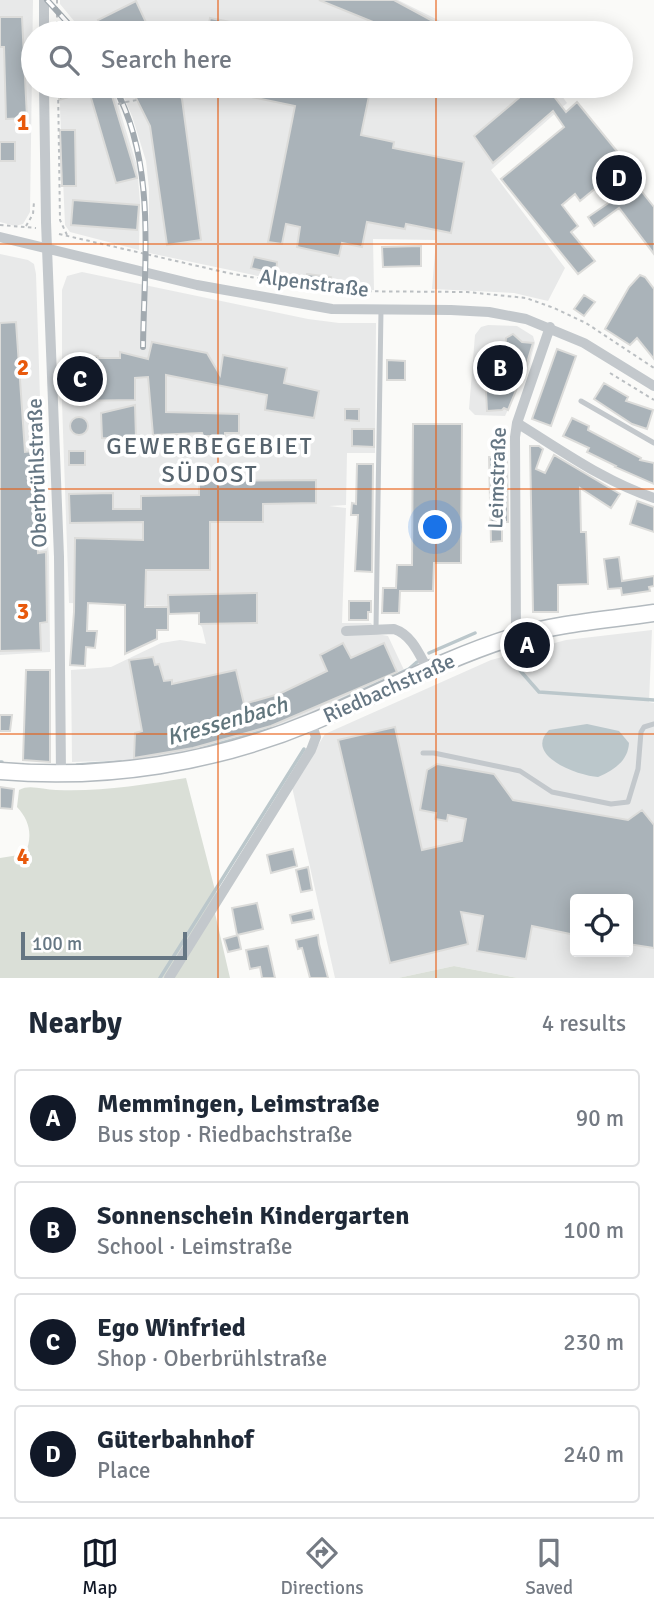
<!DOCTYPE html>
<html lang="en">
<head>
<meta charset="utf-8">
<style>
	body { margin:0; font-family:Signika,sans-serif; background:#f2f2f3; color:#1f2937 }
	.controls { position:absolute; right:21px; bottom:21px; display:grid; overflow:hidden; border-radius:7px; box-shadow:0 4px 18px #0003 }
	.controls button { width:63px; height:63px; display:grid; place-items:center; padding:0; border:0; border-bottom:2px solid #e0e1e3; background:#fff; color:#1f2937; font:35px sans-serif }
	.scale { position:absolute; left:21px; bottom:18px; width:166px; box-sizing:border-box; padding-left:7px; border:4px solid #657683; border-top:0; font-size:19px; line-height:24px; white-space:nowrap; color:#657683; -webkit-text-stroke:5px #fff; paint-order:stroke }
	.you { position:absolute; left:436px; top:528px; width:24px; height:24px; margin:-18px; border:5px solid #fff; border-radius:50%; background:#1a73e8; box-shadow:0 0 0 10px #1a73e833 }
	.badge { display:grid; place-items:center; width:46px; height:46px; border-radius:50%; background:#111827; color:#fff; font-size:23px; font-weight:700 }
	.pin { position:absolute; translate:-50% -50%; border:4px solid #fff; box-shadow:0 2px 7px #0006 }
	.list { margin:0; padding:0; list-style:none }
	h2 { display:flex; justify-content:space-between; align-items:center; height:91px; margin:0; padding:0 28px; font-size:30px }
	h2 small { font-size:23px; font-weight:400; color:#747a83 }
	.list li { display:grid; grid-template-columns:46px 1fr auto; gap:21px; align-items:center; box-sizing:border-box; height:98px; margin:0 14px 14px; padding:0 14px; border:2px solid #e0e1e3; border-radius:7px }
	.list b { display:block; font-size:26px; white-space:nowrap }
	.list p { margin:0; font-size:23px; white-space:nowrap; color:#747a83 }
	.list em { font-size:23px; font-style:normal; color:#747a83 }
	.icon { flex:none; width:38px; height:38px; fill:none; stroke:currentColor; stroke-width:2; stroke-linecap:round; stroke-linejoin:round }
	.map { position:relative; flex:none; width:654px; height:978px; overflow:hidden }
	.search { position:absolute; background:#fff; box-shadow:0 4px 18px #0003; left:21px; right:21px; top:21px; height:77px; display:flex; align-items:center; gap:18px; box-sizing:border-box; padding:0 24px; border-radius:38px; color:#747a83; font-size:26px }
	.sheet { height:539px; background:#fff }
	nav { display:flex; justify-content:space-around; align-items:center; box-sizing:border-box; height:98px; border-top:2px solid #e0e1e3; background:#fff; font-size:19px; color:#747a83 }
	nav a { display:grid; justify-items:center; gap:4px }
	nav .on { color:#111827 }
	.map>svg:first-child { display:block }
	.built { fill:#e8e9e9; fill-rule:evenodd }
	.green { fill:#dadfd7 }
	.water { fill:#bbc7cb }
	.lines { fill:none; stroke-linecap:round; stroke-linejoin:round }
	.stream { stroke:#bbc7cb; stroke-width:3.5 }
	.building { fill:#aab3b9; stroke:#dcdcda; stroke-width:2 }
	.secondary-casing { stroke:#b3babf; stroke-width:19 }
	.path { stroke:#bbbfc2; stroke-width:2; stroke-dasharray:3.5 3.5; stroke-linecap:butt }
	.lane { stroke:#c3c8cc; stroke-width:5 }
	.street { stroke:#c3c8cc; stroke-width:10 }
	.secondary { stroke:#fff; stroke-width:16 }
	.rail-casing { stroke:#a2aab0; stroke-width:6 }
	.rail { stroke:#fff; stroke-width:3.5; stroke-dasharray:10; stroke-linecap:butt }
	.path-bridge { stroke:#bbbfc2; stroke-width:2; stroke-dasharray:3.5 3.5; stroke-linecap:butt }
	.grid { fill:none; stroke:#e8590c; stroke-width:2; stroke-opacity:0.55 }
	.labels { text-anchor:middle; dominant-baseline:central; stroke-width:7; stroke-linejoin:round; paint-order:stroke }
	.street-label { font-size:21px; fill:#657683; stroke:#fff }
	.water-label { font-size:23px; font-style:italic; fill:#60757c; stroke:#fff }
	.quarter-label { font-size:24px; letter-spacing:2px; fill:#57646e; stroke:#fff }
	.grid-label { font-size:23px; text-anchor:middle; font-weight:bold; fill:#e8590c; stroke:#fff; stroke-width:7; stroke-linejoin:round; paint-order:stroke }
</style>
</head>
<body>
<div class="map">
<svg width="654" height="978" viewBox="0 0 654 978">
	<rect width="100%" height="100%" fill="#fafaf8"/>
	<!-- built -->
	<path class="built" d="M 0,0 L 33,0 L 30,212 L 23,224 L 15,226 L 0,222 Z
		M 60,0 L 398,0 L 464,33 L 84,33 L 60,4 Z
		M 59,86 L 110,86 L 115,95 L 137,166 L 140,202 L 139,250 L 70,232 L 65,225 Z
		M 119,86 L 555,86 L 567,103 L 491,170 L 565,268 L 548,301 L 514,293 L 432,289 L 436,240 L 373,239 L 374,290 L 330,289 L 291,283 L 149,253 L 149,189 L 146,161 L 132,116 Z
		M 0,254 L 28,260 L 34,264 L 36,274 L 43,491 L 49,556 L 50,652 L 0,655 Z
		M 82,272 L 308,319 L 339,323 L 376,323 L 375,453 L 347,453 L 346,505 L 329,506 L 346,508 L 342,623 L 371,623 L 377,634 L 388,636 L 404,670 L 285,725 L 195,749 L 171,756 L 135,760 L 72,762 L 71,670 L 111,667 L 161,643 L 180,640 L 206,644 L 202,627 L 199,624 L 198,613 L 169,614 L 168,606 L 69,603 L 62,403 L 62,290 L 67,276 Z
		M 488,325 L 517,326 L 533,336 L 535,343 L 530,362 L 505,416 L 475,415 L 469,409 L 475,335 L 481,327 Z
		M 652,630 L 649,702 L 654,703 L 654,978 L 518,978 L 454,966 L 398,978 L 335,978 L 292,787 L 325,734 L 491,660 L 566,640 ZM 575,899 L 628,899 L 628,952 L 575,952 Z"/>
	<!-- green -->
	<path class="green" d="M 186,778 L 216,894 L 164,978 L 0,978 L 0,858 L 25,854 C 33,836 30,821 17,807 L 19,790 C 30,784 43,790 56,790 C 99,792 143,785 186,778 Z
		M 214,909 L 230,978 L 173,978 Z
		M 454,966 L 518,978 L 398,978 Z"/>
	<!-- water -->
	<path class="water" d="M 587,724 L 619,731 L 629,743 C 628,761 614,770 598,777 C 579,776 523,756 549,730 Z"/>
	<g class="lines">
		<!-- stream -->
		<path class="stream" d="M 429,653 L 475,633
			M 510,659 L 539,692 L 654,700
			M 326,707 L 409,669 L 417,662
			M 201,749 L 271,729
			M 0,762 L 2,762
			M 77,765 L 121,762
			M 160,978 L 304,749"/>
	</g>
	<!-- building -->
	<path class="building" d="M 319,0 L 394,0 L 455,33 L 400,33 Z
		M 136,1 L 151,33 L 104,33 L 98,20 Z
		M 0,17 L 22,17 L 27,118 L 6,119 L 4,47 L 0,47 Z
		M 210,18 L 266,29 L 265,33 L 207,33 Z
		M 59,86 L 109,86 L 137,178 L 116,183 L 89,91 L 59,100 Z
		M 130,86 L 175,86 L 182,99 L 201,240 L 167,245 L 150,126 Z
		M 217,86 L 371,86 L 361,135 L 394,142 L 393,148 L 464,162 L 451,233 L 406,224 L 405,229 L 367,222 L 362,247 L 342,243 L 339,256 L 297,247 L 300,227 L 286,224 L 282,244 L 268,242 L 295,106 L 217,90 Z
		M 499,86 L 546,86 L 566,112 L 577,102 L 625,161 L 620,164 L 654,207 L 654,254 L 619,208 L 594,226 L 588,217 L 620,195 L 607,179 L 580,201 L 575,194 L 562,205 L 578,226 L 571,232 L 595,261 L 578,274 L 501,179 L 564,127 L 553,111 L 493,163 L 474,136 L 520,97 Z
		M 60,130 L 75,130 L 76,186 L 62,186 Z
		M 0,142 L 15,142 L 15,161 L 0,161 Z
		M 73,200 L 139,205 L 137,230 L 71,225 Z
		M 421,246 L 421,266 L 383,267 L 382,247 Z
		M 254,257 L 277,262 L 276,274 L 251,268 Z
		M 307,274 L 331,277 L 330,289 L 306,285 Z
		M 640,275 L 645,277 L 654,289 L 654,359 L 637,338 L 630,345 L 605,329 L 629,287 Z
		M 584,295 L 595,302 L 584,316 L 574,309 Z
		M 16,322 L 25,452 L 33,451 L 38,553 L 46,552 L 47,622 L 40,623 L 41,650 L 0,651 L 0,323 Z
		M 513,334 L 522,342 L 533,343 L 526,366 L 508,410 L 504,408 L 502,410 L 487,411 L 486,391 L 505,351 L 506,338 Z
		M 152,342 L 207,353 L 220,375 L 223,355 L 287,368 L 284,383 L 319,391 L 314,418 L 265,410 L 267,395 L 166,375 L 166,412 L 239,414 L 239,433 L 225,433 L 225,436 L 203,436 L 202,433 L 153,435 L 148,377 L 135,378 L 135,400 L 71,401 L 72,356 L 98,356 L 98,358 L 120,358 L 120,352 L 148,359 Z
		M 557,349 L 576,356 L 551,426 L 532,419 Z
		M 387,360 L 405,361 L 405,380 L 387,380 Z
		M 604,383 L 628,397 L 626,401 L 653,410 L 647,429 L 632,424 L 594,399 Z
		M 135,405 L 136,439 L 102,438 L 101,413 Z
		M 345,409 L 359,409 L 359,421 L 345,420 Z
		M70 426a9 9 0 1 1 18 0a9 9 0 1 1-18 0Z
		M 572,418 L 589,426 L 588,430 L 641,458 L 640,460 L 654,463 L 654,484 L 615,467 L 616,466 L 587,452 L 589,448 L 563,436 Z
		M 413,424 L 462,424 L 461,563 L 434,563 L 433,591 L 400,591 L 399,613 L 382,613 L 383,588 L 396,588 L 397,565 L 412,565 Z
		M 352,429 L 374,429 L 374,447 L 352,446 Z
		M 530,446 L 539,446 L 543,449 L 536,469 L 545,473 L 554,455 L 620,494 L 611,508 L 580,488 L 581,532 L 586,532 L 588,584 L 558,585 L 558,612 L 533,612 Z
		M 69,451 L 85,451 L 85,465 L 69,465 Z
		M 489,457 L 507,457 L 508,522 L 502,522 L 502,541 L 491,542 Z
		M 357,464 L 373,464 L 372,572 L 355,571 L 358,515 L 351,515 L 352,503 L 356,504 Z
		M 316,480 L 316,503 L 263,504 L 263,522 L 210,522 L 210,570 L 146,570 L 145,607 L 168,607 L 168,630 L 157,630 L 157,639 L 125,654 L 125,605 L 88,603 L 87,631 L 97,631 L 95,648 L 86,647 L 85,666 L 70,665 L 74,612 L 75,538 L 143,540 L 143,522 L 70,523 L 69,494 L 113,493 L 113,509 L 141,509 L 141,496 L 199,495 L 199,481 Z
		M 637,501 L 654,507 L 654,532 L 630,524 Z
		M 619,557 L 622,581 L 654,576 L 654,586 L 649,587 L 650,591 L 622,595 L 621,588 L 608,589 L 604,559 Z
		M 257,593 L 257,623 L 199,624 L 199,613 L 169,614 L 168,595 Z
		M 349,601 L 371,601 L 371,612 L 368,612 L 368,620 L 349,620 Z
		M 343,643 L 351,658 L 384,643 L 397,672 L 271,726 L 193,748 L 134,758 L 135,733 L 142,731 L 129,660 L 153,657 L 155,665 L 159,664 L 164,681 L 172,680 L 172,684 L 236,670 L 244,704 L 279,694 L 327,671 L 320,655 Z
		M 26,670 L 50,670 L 50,762 L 23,760 Z
		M 0,715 L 12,715 L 10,731 L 0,731 Z
		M 395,727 L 422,850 L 462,841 L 466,819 L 448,815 L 447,821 L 435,819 L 436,813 L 420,810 L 427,770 L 437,764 L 494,774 L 513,800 L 628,820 L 642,810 L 654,825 L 654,948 L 628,944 L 628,899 L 575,899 L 575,935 L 532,926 L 526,959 L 477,951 L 483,916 L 461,912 L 468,944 L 390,963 L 338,740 Z
		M 0,787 L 14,789 L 12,809 L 0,808 Z
		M 293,849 L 297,866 L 271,873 L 267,855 Z
		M 308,867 L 312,890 L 301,892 L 296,870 Z
		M 257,903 L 263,929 L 237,935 L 232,908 Z
		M 312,910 L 314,919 L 292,923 L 290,915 Z
		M 238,935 L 241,949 L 228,952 L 224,939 Z
		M 318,935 L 319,944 L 328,978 L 310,978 L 302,948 L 298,949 L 296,940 Z
		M 268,946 L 275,978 L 262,978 L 260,967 L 250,969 L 246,950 Z"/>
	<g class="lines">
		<!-- secondary casing -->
		<g class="secondary-casing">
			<path id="secondary" d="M 0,771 C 106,780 214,763 312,722 C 379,694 443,659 513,637 C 558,623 607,620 654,613"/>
		</g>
		<!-- path -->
		<path class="path" d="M 57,0 L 57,33
			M 58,86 L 60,220 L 67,235
			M 126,102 L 137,100
			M 0,225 L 36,228
			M 26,226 L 33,214 L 34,202
			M 59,234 L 228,273 L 330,291 L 467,292 L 526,298 L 554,308 L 586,323 L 654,368
			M 610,373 L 654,400"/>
		<!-- lane -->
		<path class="lane" d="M 581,401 L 654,443
			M 376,629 L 381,310
			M 423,753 L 434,753 L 520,771 L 552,792 L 611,804 L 628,802 L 638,769 L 641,732 L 644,727 L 654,724"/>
		<!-- street -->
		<path class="street" d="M 44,0 L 44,33
			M 44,86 L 46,222 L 59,557 L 61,774
			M 0,237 L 197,285 L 332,309 L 451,310 L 489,312 L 526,319 L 584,343 L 654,386
			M 517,423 C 561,450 605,482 654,498
			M 346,631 L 394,629 C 412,635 419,654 428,670
			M 516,636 L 515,437 L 517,423 L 550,327
			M 169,978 L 311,750 L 316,737 L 311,723"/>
		<!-- secondary -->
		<use href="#secondary" class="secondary"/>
		<!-- rail casing -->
		<g class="rail-casing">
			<path id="rail" d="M 47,0 L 77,33
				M 114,86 C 157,164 144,261 143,347"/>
		</g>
		<!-- rail -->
		<use href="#rail" class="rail"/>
		<!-- path-bridge -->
		<path class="path-bridge" d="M 118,104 L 126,102"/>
	</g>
	<!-- grid -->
	<path class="grid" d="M 218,0 L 218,33M 436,0 L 436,33M 218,86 L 218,978M 436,86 L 436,978M 0,244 L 654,244M 0,489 L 654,489M 0,734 L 654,734"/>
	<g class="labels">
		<!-- street labels -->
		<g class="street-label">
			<text transform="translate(314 283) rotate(7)">Alpenstraße</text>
			<text transform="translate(37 473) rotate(-92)">Oberbrühlstraße</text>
			<text transform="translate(497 478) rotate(-88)">Leimstraße</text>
			<text transform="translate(389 688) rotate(-24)">Riedbachstraße</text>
		</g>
		<!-- water labels -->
		<g class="water-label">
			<text transform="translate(227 721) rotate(-16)">Kressenbach</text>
		</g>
		<!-- quarter labels -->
		<g class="quarter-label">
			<text x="210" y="446">GEWERBEGEBIET<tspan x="210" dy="28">SÜDOST</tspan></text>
		</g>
	</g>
	<g class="grid-label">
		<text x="23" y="130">1</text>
		<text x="23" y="375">2</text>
		<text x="23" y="619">3</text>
		<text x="23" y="864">4</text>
	</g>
</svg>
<div class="controls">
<button><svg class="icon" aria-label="locate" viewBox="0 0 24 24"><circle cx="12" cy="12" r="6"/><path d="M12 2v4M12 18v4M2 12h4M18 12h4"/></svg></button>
</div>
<div class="scale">100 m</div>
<div class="you"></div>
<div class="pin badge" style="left:527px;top:645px">A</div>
<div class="pin badge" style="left:500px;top:368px">B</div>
<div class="pin badge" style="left:80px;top:379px">C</div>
<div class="pin badge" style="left:619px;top:178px">D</div>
<div class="search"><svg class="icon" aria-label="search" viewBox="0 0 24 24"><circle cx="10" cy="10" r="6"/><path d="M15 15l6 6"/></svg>Search here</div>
</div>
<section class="sheet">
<h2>Nearby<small>4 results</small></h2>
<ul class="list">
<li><span class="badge">A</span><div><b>Memmingen, Leimstraße</b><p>Bus stop · Riedbachstraße</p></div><em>90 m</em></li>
<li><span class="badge">B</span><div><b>Sonnenschein Kindergarten</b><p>School · Leimstraße</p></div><em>100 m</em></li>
<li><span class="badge">C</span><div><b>Ego Winfried</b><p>Shop · Oberbrühlstraße</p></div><em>230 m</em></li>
<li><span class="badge">D</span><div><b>Güterbahnhof</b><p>Place</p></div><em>240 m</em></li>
</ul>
</section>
<nav>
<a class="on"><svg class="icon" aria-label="map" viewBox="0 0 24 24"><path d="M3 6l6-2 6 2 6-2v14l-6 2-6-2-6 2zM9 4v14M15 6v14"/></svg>Map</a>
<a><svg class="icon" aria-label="directions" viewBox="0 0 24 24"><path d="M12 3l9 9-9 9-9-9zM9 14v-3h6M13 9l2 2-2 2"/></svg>Directions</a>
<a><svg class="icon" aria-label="saved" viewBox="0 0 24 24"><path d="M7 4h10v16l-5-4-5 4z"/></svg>Saved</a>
</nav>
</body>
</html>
